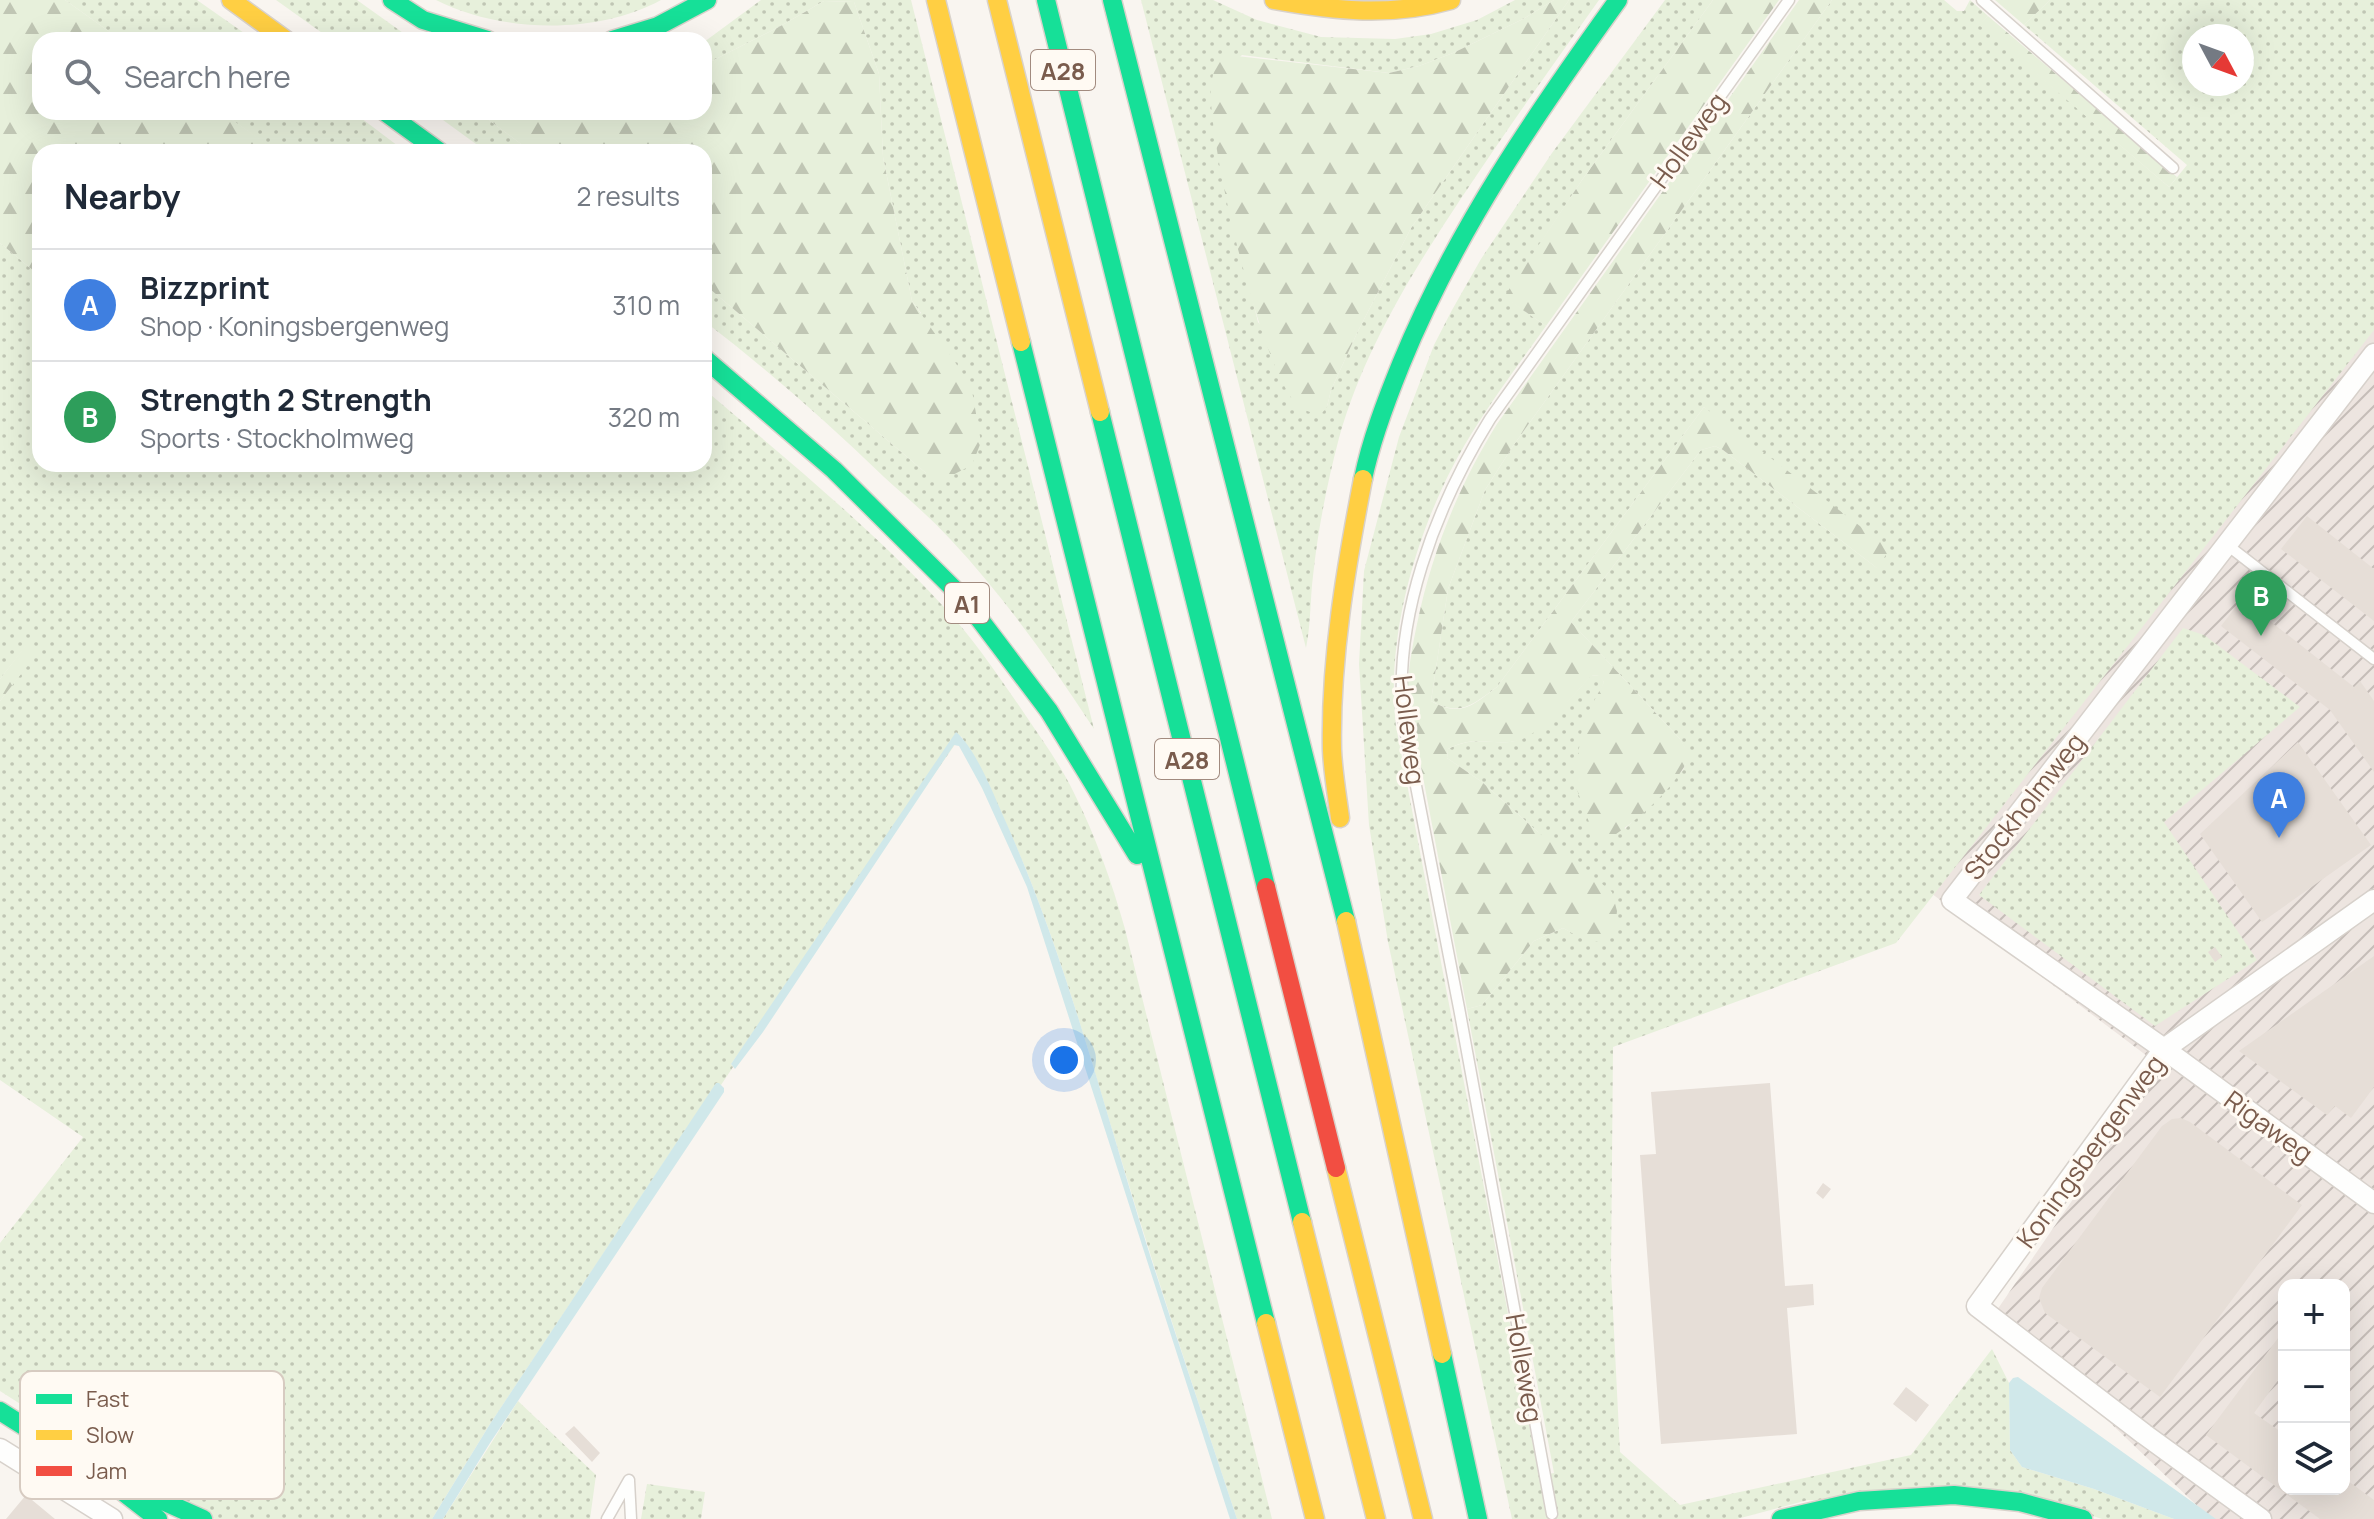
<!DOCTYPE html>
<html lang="en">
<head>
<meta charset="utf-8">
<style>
	body { margin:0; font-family:Manrope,sans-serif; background:#f2f2f3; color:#1f2937 }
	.controls { position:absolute; right:24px; bottom:24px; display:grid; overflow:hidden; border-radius:16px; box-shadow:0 8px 32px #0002 }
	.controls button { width:72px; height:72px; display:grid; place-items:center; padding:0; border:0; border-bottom:2px solid #e0e1e3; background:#fff; color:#1f2937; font:40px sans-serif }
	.compass { position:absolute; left:2182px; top:24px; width:72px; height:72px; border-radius:50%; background:#fff; box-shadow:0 8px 32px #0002; rotate:131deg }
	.you { position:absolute; left:1064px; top:1060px; width:28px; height:28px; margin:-20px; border:6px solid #fff; border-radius:50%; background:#1a73e8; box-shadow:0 0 0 12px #1a73e833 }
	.badge { display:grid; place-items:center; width:52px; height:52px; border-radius:50%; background:#5c585b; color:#fff; font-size:26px; font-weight:700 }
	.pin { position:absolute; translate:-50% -66px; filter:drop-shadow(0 2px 4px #0008) }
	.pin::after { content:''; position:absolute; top:42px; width:28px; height:24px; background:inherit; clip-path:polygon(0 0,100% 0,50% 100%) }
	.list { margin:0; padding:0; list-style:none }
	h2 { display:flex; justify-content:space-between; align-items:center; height:104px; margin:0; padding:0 32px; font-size:34px }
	h2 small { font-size:26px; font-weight:400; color:#747a83 }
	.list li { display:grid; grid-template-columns:52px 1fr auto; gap:24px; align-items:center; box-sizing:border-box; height:112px; padding:0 32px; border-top:2px solid #e0e1e3 }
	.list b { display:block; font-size:30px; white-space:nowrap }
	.list p { margin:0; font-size:26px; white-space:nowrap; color:#747a83 }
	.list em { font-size:26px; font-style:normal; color:#747a83 }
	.icon { flex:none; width:44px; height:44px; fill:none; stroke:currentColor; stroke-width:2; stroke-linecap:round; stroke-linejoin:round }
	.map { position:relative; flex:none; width:2374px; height:1519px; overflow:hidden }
	.search { position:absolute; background:#fff; box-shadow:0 8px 32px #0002; left:32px; top:32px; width:680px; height:88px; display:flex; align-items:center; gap:20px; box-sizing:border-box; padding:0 28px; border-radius:24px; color:#747a83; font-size:30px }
	.panel { position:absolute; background:#fff; box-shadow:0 8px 32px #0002; left:32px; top:144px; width:680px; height:328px; border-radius:24px }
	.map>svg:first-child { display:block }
	.industrial { fill:url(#industrial-furrows); fill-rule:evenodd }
	.grass { fill:url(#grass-dots); fill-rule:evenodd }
	.forest { fill:url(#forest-firs) }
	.water { fill:#d0e8ea }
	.building { fill:#e6ded7 }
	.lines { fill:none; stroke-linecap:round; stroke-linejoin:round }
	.lane-casing { stroke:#d7d1cb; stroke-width:13 }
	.street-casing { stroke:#d7d1cb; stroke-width:23 }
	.fast-casing { stroke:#d9d2cb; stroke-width:21 }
	.slow-casing { stroke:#d9d2cb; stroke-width:21 }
	.jam-casing { stroke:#d9d2cb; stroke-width:21 }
	.lane { stroke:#fefefd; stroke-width:10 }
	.street { stroke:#fefefd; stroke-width:20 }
	.fast { stroke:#16e098; stroke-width:18 }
	.slow { stroke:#ffcf43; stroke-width:18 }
	.jam { stroke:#f24e42; stroke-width:18 }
	.labels { text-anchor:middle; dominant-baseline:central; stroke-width:6; stroke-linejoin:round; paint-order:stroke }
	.shield { fill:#fffaf3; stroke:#a28b7f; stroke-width:2 }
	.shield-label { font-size:24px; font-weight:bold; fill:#7a5c4d }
	.street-label { font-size:26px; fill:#7a5c4d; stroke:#fffaf3 }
	.key { fill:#fffaf3; stroke:#d7cbc1; stroke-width:2 }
	.key-label { font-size:22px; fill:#7a5c4d }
</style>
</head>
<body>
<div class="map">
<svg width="2374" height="1519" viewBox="0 0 2374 1519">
	<defs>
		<pattern id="industrial-furrows" width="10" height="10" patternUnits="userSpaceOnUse" patternTransform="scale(2)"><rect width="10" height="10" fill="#ede5e0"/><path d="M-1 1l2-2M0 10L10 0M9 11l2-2" fill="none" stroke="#c5bdb8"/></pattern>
		<pattern id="grass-dots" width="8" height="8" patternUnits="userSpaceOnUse" patternTransform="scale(2)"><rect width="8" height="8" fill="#e7f0db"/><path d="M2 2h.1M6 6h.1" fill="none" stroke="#c0c6b4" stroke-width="1.8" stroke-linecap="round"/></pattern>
		<pattern id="forest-firs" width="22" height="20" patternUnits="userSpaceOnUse" patternTransform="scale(2)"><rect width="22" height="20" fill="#e7f0db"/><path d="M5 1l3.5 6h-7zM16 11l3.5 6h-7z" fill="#c0c6b4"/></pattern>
	</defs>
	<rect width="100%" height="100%" fill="#f9f5f0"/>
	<!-- industrial -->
	<path class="industrial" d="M 2374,262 L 2374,1519 L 2211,1519 L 1995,1313 L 2163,1068 L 1911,878 ZM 2284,1285 L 2344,1285 L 2344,1489 L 2284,1489 Z"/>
	<!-- grass -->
	<path class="grass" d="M 65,0 L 197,0 L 254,40 L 121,40 Z
		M 276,0 L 357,0 L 413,40 L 332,40 Z
		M 436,0 L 661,0 C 597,35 501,33 436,0 Z
		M 761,0 L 911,0 L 1094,729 C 1051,663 1005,598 951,540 C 930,517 906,497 884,477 C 827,422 767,369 704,321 L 704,284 L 926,473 L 921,313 L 912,301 L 883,157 L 879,74 L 854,2 L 824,1 L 777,28 L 704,65 L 704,42 Z
		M 1141,0 L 1213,0 L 1257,20 L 1321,37 L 1395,39 L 1431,34 L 1477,20 L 1515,0 L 1554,0 L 1523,19 L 1453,53 L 1419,66 L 1389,73 L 1242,55 L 1211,84 L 1220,164 L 1258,322 L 1327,407 L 1331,390 L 1358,331 L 1411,228 L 1569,0 L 1599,0 C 1552,66 1505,132 1460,200 C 1411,274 1363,352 1339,438 C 1327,484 1318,529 1313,576 C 1310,600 1311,624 1306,648 Z
		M 1665,0 L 1713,0 L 1582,180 L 1505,297 L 1546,326 C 1518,365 1489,404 1464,446 C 1418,525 1385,635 1396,726 L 1539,1476 L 1554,1473 L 1467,1009 L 1482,1005 L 1534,941 L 1563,928 L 1590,942 L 1538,832 L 1482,782 L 1447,758 L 1448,749 C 1475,736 1483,744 1510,742 C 1535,740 1575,694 1591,675 L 1600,676 L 1604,682 L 1601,689 L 1625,829 L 1683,770 L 1689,756 L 1680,739 L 1571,622 L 1701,450 L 1715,446 L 1723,450 L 1877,568 L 1704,407 L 1497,687 C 1472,705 1461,717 1431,701 L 1448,589 L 1485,490 L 1513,446 L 1832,0 L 1944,0 L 1957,11 L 1964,11 L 1970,0 L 1988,16 L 1980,25 L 2169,187 L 2187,165 L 2024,25 L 2050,0 L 2374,0 L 2374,330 L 1896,943 L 1613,1047 L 1611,1271 L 1620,1452 L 1680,1505 L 1911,1455 L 1992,1349 L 2009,1383 L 2010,1450 L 2022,1467 L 2094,1489 L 2174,1519 L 2102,1519 L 2077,1511 L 1808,1500 L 1737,1519 L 1512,1519 L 1388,942 L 1369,825 L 1359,664 L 1364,571 L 1399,437 L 1434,345 L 1452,310 L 1481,259 L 1552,153 ZM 2194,36 L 2242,36 L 2242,84 L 2194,84 Z
		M 221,112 L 353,112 L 406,152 L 265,152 L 270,147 Z
		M 432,112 L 478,112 L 532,152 L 487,152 Z
		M 0,243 L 40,276 L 40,464 L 704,464 L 704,389 C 785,458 869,526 942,605 C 974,639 1000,678 1026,716 C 1043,741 1061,766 1074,793 C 1096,837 1112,883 1125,929 L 1272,1519 L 1237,1519 C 1196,1396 1155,1273 1118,1149 C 1075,1007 1036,864 961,736 L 731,1064 L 733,1067 L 721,1085 L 716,1084 L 490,1424 L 432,1519 L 215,1519 L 127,1472 L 0,1391 L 0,1243 L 83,1137 L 0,1080 L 0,701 L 38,651 L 30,641 L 0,679 Z
		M 2183,628 L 2204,635 L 2300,707 L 2164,822 L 2257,960 L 2155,1026 L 1979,895 Z
		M 518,1401 L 596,1475 L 590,1519 L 443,1519 Z
		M 647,1484 L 705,1492 L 701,1519 L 641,1519 Z"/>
	<!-- forest -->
	<path class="forest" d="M 0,0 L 65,0 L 121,40 L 40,40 L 40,112 L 221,112 L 271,147 L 265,152 L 40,152 L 40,276 L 0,243 Z
		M 1554,0 L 1569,0 L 1411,228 L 1358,331 L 1331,390 L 1327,407 L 1322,413 C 1315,413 1305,412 1299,407 C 1261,373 1206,136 1211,84 C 1213,74 1216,63 1219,54 L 1389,73 L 1419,66 L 1453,53 L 1523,19 Z
		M 1713,0 L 1779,0 L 1546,326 L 1504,297 L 1582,180 Z
		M 1799,0 L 1832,0 L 1513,446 L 1485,490 L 1448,589 L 1431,701 C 1461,718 1473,705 1497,687 L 1704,407 L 1890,549 L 1877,568 L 1723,450 L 1715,446 L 1701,450 L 1571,622 L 1680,739 L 1690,756 C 1674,790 1636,822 1604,842 L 1592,830 L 1574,782 L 1583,722 L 1604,682 L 1599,676 L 1592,675 C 1573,695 1539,740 1510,742 C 1483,744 1474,736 1448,749 L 1447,758 L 1482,782 L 1538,832 L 1612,892 L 1617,911 L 1615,928 L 1604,940 L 1590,943 L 1563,928 L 1534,941 L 1482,1005 L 1467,1009 L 1408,698 C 1407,672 1412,649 1417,624 C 1432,552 1458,487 1497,424 Z
		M 1995,0 L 2050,0 L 2024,25 Z
		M 824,1 L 854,2 L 879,74 L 883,157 L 912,301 L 971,385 L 981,442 L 972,465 L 941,481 L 926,473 L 704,284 L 704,152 L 532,152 L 478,112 L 704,112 L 704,65 L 777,28 Z
		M 1988,16 L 2177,177 L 2169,187 L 1979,25 Z
		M 30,640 L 39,651 L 0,701 L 0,679 Z"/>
	<!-- water -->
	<path class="water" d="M 956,732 C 974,747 991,788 1001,811 C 1063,947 1100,1093 1144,1236 C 1174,1331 1206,1425 1237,1519 L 1230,1519 L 1027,887 L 982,788 L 959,746 L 954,745 L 763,1032 L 735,1069 L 731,1064 Z
		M 716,1083 L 719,1083 L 724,1088 L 724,1092 L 490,1443 L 443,1519 L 432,1519 L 490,1424 Z
		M 2018,1377 L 2216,1519 L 2174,1519 L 2094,1489 L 2022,1467 L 2010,1450 L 2009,1383 L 2013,1378 Z"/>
	<!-- building -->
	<path class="building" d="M 2307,516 L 2374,569 L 2374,621 L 2281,549 Z
		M 2242,599 L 2354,687 L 2360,681 L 2374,701 L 2374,772 L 2330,710 L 2221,626 Z
		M 2298,742 L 2371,845 L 2262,922 L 2200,834 Z
		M 2215,947 L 2222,957 L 2215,962 L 2208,952 Z
		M 2374,956 L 2374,1087 L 2351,1118 L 2335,1106 L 2327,1115 L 2239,1051 Z
		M 1770,1083 L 1785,1286 L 1813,1284 L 1814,1305 L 1787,1308 L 1797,1434 L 1661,1444 L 1640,1155 L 1656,1154 L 1651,1092 Z
		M 2181,1118 L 2190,1122 L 2302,1205 L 2160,1397 L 2045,1313 L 2039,1298 L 2042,1288 L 2162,1126 L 2172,1119 Z
		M 1823,1183 L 1831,1189 L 1823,1199 L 1816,1193 Z
		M 2284,1330 L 2284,1372 L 2254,1413 L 2284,1434 L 2284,1489 L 2344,1489 L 2344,1478 L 2374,1500 L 2374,1519 L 2320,1519 L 2206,1435 Z
		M 1906,1387 L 1929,1405 L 1916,1422 L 1893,1404 Z
		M 574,1426 L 600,1453 L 592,1462 L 565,1434 Z
		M 26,1495 L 55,1519 L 6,1519 Z"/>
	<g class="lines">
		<!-- lane casing -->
		<g class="lane-casing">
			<path id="lane" d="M 1982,0 L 2173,168
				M 2226,544 L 2374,659
				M 629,1481 L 631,1519
				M 1552,1514 L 1459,1008 L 1404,724 C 1391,621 1436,506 1490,419 L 1789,0
				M 607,1519 L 629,1480"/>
		</g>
		<!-- street casing -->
		<g class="street-casing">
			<path id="street" d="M 2374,354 L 1952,900 L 2164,1049 L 2374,1203
				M 0,1449 L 112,1519
				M 2261,1519 L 2144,1434 L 1977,1306 L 2164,1049 L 2374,900"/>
		</g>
		<!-- fast casing -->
		<g class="fast-casing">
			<path id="fast" d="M 392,0 L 423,20 L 488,40
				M 1046,0 L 1266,887
				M 1112,0 L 1346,921
				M 612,40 L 658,26 L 707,0
				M 385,112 L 440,152
				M 1021,342 L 1266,1323
				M 704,358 L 834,470 L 965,600 L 1049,711 L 1137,855
				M 1100,412 L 1302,1222
				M 1363,479 C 1371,440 1386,401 1401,364 C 1455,232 1535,115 1618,0
				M 1442,1354 L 1478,1519
				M 0,1411 L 101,1475 L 158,1519
				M 136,1489 L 203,1519
				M 1781,1519 L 1859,1501 L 1954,1495 L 2020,1502 L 2083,1519"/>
		</g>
		<!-- slow casing -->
		<g class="slow-casing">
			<path id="slow" d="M 231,0 L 286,40
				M 936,0 L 1021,342
				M 997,0 L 1100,412
				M 1274,0 C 1335,11 1391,17 1451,0
				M 1340,818 C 1337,795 1333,773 1332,750 C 1330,660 1346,567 1363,479
				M 1346,921 L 1442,1354
				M 1336,1168 L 1423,1519
				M 1302,1222 L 1376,1519
				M 1266,1323 L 1315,1519"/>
		</g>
		<!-- jam casing -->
		<g class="jam-casing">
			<path id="jam" d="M 1266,887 L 1336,1168"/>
		</g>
		<!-- lane -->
		<use href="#lane" class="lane"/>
		<!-- street -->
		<use href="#street" class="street"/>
		<!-- fast -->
		<use href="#fast" class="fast"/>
		<!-- slow -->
		<use href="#slow" class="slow"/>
		<!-- jam -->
		<use href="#jam" class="jam"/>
	</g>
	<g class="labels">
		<!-- shield labels -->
		<g class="shield">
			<rect x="1031" y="50" width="64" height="40" rx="6"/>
			<rect x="945" y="583" width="44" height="40" rx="6"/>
			<rect x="1155" y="739" width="64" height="40" rx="6"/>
		</g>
		<g class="shield-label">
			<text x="1063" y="70">A28</text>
			<text x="967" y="603">A1</text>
			<text x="1187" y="759">A28</text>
		</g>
		<!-- street labels -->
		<g class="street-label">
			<text transform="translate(1688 140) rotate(-54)">Holleweg</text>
			<text transform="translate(1410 730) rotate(83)">Holleweg</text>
			<text transform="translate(2024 806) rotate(-52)">Stockholmweg</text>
			<text transform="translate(2269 1126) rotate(36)">Rigaweg</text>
			<text transform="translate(2090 1151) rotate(-54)">Koningsbergenweg</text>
			<text transform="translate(1525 1368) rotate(80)">Holleweg</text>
		</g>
	</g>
	<!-- legend -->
	<rect x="20" y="1371" width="264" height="128" rx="12" class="key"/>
	<rect x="36" y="1394" width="36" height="10" fill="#16e098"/>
	<rect x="36" y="1430" width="36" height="10" fill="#ffcf43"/>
	<rect x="36" y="1466" width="36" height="10" fill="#f24e42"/>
	<g class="key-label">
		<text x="86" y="1407">Fast</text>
		<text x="86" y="1443">Slow</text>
		<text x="86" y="1479">Jam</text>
	</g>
</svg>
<div class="controls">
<button>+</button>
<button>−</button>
<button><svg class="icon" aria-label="layers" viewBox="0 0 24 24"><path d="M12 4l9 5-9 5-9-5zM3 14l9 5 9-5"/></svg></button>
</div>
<svg class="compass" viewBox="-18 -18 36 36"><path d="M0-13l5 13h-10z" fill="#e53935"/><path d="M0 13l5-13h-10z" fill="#747a83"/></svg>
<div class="you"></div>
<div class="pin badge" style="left:2279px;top:838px;background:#3f7fe0">A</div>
<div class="pin badge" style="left:2261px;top:636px;background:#2e9e5b">B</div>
<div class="search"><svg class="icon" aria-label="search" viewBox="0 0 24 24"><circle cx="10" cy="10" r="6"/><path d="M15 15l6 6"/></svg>Search here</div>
<section class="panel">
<h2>Nearby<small>2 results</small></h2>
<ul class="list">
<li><span class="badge" style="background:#3f7fe0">A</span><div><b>Bizzprint</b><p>Shop · Koningsbergenweg</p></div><em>310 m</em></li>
<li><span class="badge" style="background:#2e9e5b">B</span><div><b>Strength 2 Strength</b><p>Sports · Stockholmweg</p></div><em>320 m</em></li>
</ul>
</section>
</div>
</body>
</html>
